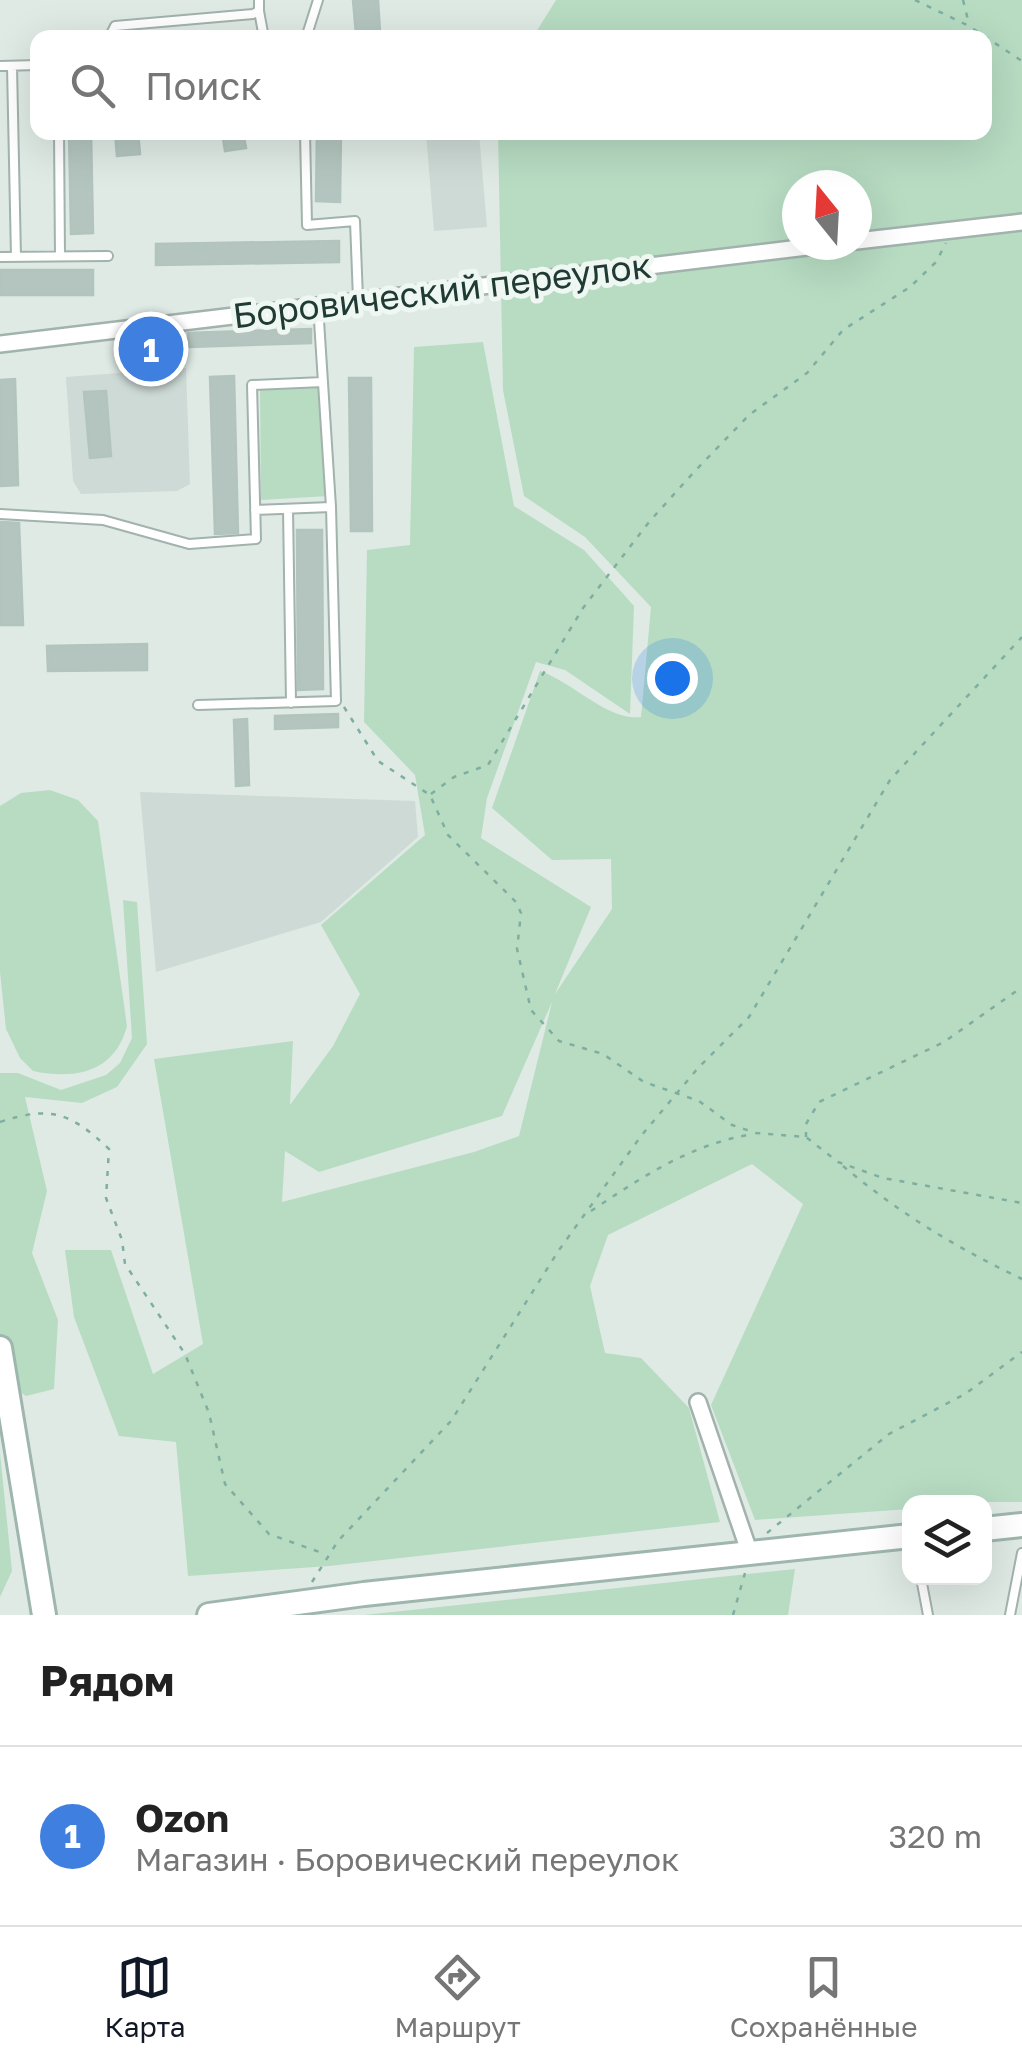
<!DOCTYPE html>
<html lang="ru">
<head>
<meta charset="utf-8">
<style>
	body { margin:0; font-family:"Golos Text",sans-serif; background:#f2f2f2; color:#222 }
	.controls { position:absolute; right:30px; bottom:30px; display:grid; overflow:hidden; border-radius:20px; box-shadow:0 10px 40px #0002 }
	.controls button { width:90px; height:90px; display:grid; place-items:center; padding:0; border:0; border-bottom:2px solid #e0e0e0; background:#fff; color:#222; font:50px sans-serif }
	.compass { position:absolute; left:782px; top:170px; width:90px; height:90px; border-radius:50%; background:#fff; box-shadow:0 10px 40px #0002; rotate:342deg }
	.you { position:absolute; left:672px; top:678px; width:35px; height:35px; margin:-25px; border:8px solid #fff; border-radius:50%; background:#1a73e8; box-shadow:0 0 0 15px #1a73e833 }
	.badge { display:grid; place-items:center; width:65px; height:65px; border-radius:50%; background:#111827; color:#fff; font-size:32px; font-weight:700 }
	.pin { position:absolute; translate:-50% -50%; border:5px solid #fff; box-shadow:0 2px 10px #0006 }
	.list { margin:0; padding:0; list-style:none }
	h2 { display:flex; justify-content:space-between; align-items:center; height:130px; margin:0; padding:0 40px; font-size:42px }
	h2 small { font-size:32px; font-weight:400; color:#767676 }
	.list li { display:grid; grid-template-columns:65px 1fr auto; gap:30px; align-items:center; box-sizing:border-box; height:180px; padding:0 40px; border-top:2px solid #e0e0e0 }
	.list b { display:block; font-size:38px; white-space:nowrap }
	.list p { margin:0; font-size:32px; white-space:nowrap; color:#767676 }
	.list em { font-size:32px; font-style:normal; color:#767676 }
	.icon { flex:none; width:55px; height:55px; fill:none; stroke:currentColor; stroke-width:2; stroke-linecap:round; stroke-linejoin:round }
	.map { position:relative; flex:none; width:1022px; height:1615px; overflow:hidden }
	.search { position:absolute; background:#fff; box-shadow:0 10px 40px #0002; left:30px; right:30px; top:30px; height:110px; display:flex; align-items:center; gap:25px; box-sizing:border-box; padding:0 35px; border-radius:20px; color:#767676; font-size:38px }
	.sheet { height:310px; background:#fff }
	nav { display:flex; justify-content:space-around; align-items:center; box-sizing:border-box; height:140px; border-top:2px solid #e0e0e0; background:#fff; font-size:28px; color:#767676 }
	nav a { display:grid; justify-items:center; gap:5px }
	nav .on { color:#111827 }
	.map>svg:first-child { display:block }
	.built { fill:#cddad5 }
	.green { fill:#b7dcc2; fill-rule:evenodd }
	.building { fill:#b4c5bf; stroke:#b1c4bd; stroke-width:2.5 }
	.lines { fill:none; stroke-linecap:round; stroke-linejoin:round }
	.lane-casing { stroke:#a2b2ac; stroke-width:12 }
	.street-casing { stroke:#a2b2ac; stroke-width:20 }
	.secondary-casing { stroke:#9eb6ae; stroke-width:28 }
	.path { stroke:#7faea1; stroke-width:2.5; stroke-dasharray:5 8; stroke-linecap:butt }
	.lane { stroke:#fff; stroke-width:8 }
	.street { stroke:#fff; stroke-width:15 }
	.secondary { stroke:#fff; stroke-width:22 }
	.labels { text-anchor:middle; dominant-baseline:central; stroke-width:10; stroke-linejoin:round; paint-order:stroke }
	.street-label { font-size:35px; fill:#203a34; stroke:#eff7f3 }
</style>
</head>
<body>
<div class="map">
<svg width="1022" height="1615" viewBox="0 0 1022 1615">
	<rect width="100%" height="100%" fill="#dfeae5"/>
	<!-- built -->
	<path class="built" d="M 426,133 L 479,133 L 487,227 L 434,231 Z
		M 186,368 L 190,484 L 177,491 L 81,494 L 73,481 L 66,377 Z
		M 140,792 L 415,801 L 418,837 L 321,922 L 156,972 Z"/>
	<!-- green -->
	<path class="green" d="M 556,0 L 1022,0 L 1022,1502 L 910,1502 L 909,1509 L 755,1520 L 711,1405 L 803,1204 L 752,1164 L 608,1235 L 590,1286 L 605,1353 L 641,1358 L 689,1408 L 720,1522 L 329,1566 L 188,1576 L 176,1442 L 119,1436 L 74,1317 L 65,1250 L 111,1250 L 153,1374 L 203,1344 L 154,1059 L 293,1041 L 290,1105 L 333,1046 L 360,994 L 321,925 L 425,835 L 415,775 L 364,722 L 367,550 L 410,545 L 414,347 L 483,342 L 514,506 L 584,550 L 634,606 L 630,714 L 565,670 L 536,662 L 487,798 L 481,838 L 591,907 L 555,994 L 612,909 L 611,859 L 552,860 L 492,808 L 540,671 C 573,682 607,721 641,717 L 651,607 L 585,537 L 524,496 L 503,390 L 498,133 L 984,132 L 984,38 L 533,37 ZM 797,185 L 857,185 L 857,245 L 797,245 ZM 552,1002 L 519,1136 L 474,1152 L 282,1202 L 285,1151 L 319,1172 L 502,1116 Z
		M 321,387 L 328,496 L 261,500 L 260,390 Z
		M 50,790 L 78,800 L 98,821 L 127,1026 C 115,1072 76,1080 33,1071 L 20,1058 L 6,1029 L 0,972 L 0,806 L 21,793 Z
		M 123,900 L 137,902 L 147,1044 L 117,1087 L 82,1103 L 25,1097 L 47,1191 L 32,1253 L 58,1320 L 54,1389 L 26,1396 L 0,1379 L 0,1073 L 18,1073 L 61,1090 L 106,1075 L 120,1063 L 132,1038 Z
		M 0,1453 L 12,1571 L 0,1597 Z
		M 795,1569 L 788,1615 L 364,1615 Z"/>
	<!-- building -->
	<path class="building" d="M 353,0 L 378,0 L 380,32 L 356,34 Z
		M 69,132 L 91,132 L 93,233 L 71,234 Z
		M 115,132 L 138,132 L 140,154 L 117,156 Z
		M 222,132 L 243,132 L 246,148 L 225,151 Z
		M 317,132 L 341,132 L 340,202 L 316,201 Z
		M 339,241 L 339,262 L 156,265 L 156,244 Z
		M 0,270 L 93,270 L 93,295 L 0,295 Z
		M 311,329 L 311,343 L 189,347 L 188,333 Z
		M 166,346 L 166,358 L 147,359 L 147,347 Z
		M 234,376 L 238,533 L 215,534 L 210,377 Z
		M 349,378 L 371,378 L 372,531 L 351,531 Z
		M 15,379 L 18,485 L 0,486 L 0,380 Z
		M 106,391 L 111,456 L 90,458 L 84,392 Z
		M 0,522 L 19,523 L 23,625 L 0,625 Z
		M 297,530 L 322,530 L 323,689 L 298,690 Z
		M 147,644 L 147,670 L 48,671 L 47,646 Z
		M 338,714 L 338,727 L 275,729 L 275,716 Z
		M 247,719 L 249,785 L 236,786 L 234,720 Z"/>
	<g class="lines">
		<!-- lane casing -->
		<g class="lane-casing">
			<path id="lane" d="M 259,11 L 264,38
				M 109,38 L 115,26 L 253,14 L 259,11 L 259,0
				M 306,38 L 318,0
				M 0,66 L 38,65
				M 12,66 L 16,257
				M 59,132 L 60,256
				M 305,132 L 307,225 L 355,221 L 358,299
				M 0,257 L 108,256
				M 288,509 L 291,703
				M 255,510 L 331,507 L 318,305
				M 0,514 L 103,520 L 189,544 L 256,539 L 252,385 L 323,382
				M 198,705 L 336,701 L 331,507
				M 921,1578 L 928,1615
				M 1010,1615 L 1022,1553"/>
		</g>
		<!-- street casing -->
		<g class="street-casing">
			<path id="street" d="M 857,241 L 1022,222
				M 0,344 L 824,245
				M 698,1402 L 749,1551"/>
		</g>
		<!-- secondary casing -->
		<g class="secondary-casing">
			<path id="secondary" d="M 0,1348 L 44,1615
				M 984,1529 L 1022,1525
				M 209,1615 L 364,1594 L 910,1536"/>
		</g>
		<!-- path -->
		<path class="path" d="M 915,0 L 969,26 L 1022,61
			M 963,0 L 969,24
			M 344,707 L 378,761 L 430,795 L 448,835 L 516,902 L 521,913 L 517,949 L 531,1010 L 559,1041 L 603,1054 L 644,1082 L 699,1101 L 732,1125 L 756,1133 L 806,1137 L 838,1162 L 883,1178 L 1022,1203
			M 431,794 L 454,777 L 488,765 L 583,608 L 649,522 L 694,472 L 749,415 L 807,373 L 843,330 L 910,287 L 936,262 L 946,243
			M 0,1122 C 51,1105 71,1113 109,1149 L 106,1198 L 122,1240 L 125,1264 L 185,1354 L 209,1413 L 225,1484 L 269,1534 L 325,1554
			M 806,1137 L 806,1124 L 819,1102 L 944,1042 L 1022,987
			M 843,1166 C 899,1213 955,1247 1022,1279
			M 591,1211 C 642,1177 691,1144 753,1134
			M 767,1533 L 889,1434 L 965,1394 L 1022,1352
			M 312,1582 L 338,1541 L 451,1421 L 559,1250 L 641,1136 L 698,1068 L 749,1017 L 890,780 L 1022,637
			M 733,1615 L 745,1573"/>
		<!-- lane -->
		<use href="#lane" class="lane"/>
		<!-- street -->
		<use href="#street" class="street"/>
		<!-- secondary -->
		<use href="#secondary" class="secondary"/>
	</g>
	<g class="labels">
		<!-- street labels -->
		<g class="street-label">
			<text transform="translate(442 290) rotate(-7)">Боровический переулок</text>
		</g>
	</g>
</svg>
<div class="controls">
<button><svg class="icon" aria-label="layers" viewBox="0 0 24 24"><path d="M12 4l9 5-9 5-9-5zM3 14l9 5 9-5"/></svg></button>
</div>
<svg class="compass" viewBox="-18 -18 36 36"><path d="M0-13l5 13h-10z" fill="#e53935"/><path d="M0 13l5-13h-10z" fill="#767676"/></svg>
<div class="you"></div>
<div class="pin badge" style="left:151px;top:349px;background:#3f7fe0">1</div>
<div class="search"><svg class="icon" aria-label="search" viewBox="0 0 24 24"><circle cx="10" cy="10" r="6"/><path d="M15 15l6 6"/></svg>Поиск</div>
</div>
<section class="sheet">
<h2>Рядом<small></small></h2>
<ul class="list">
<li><span class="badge" style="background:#3f7fe0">1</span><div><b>Ozon</b><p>Магазин · Боровический переулок</p></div><em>320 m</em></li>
</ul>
</section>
<nav>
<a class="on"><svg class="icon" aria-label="map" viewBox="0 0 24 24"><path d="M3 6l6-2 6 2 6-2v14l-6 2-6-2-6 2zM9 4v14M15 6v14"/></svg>Карта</a>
<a><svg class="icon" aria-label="directions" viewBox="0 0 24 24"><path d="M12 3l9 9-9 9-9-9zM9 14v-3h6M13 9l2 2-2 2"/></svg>Маршрут</a>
<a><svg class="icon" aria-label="saved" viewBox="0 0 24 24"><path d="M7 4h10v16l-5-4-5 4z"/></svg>Сохранённые</a>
</nav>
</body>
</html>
